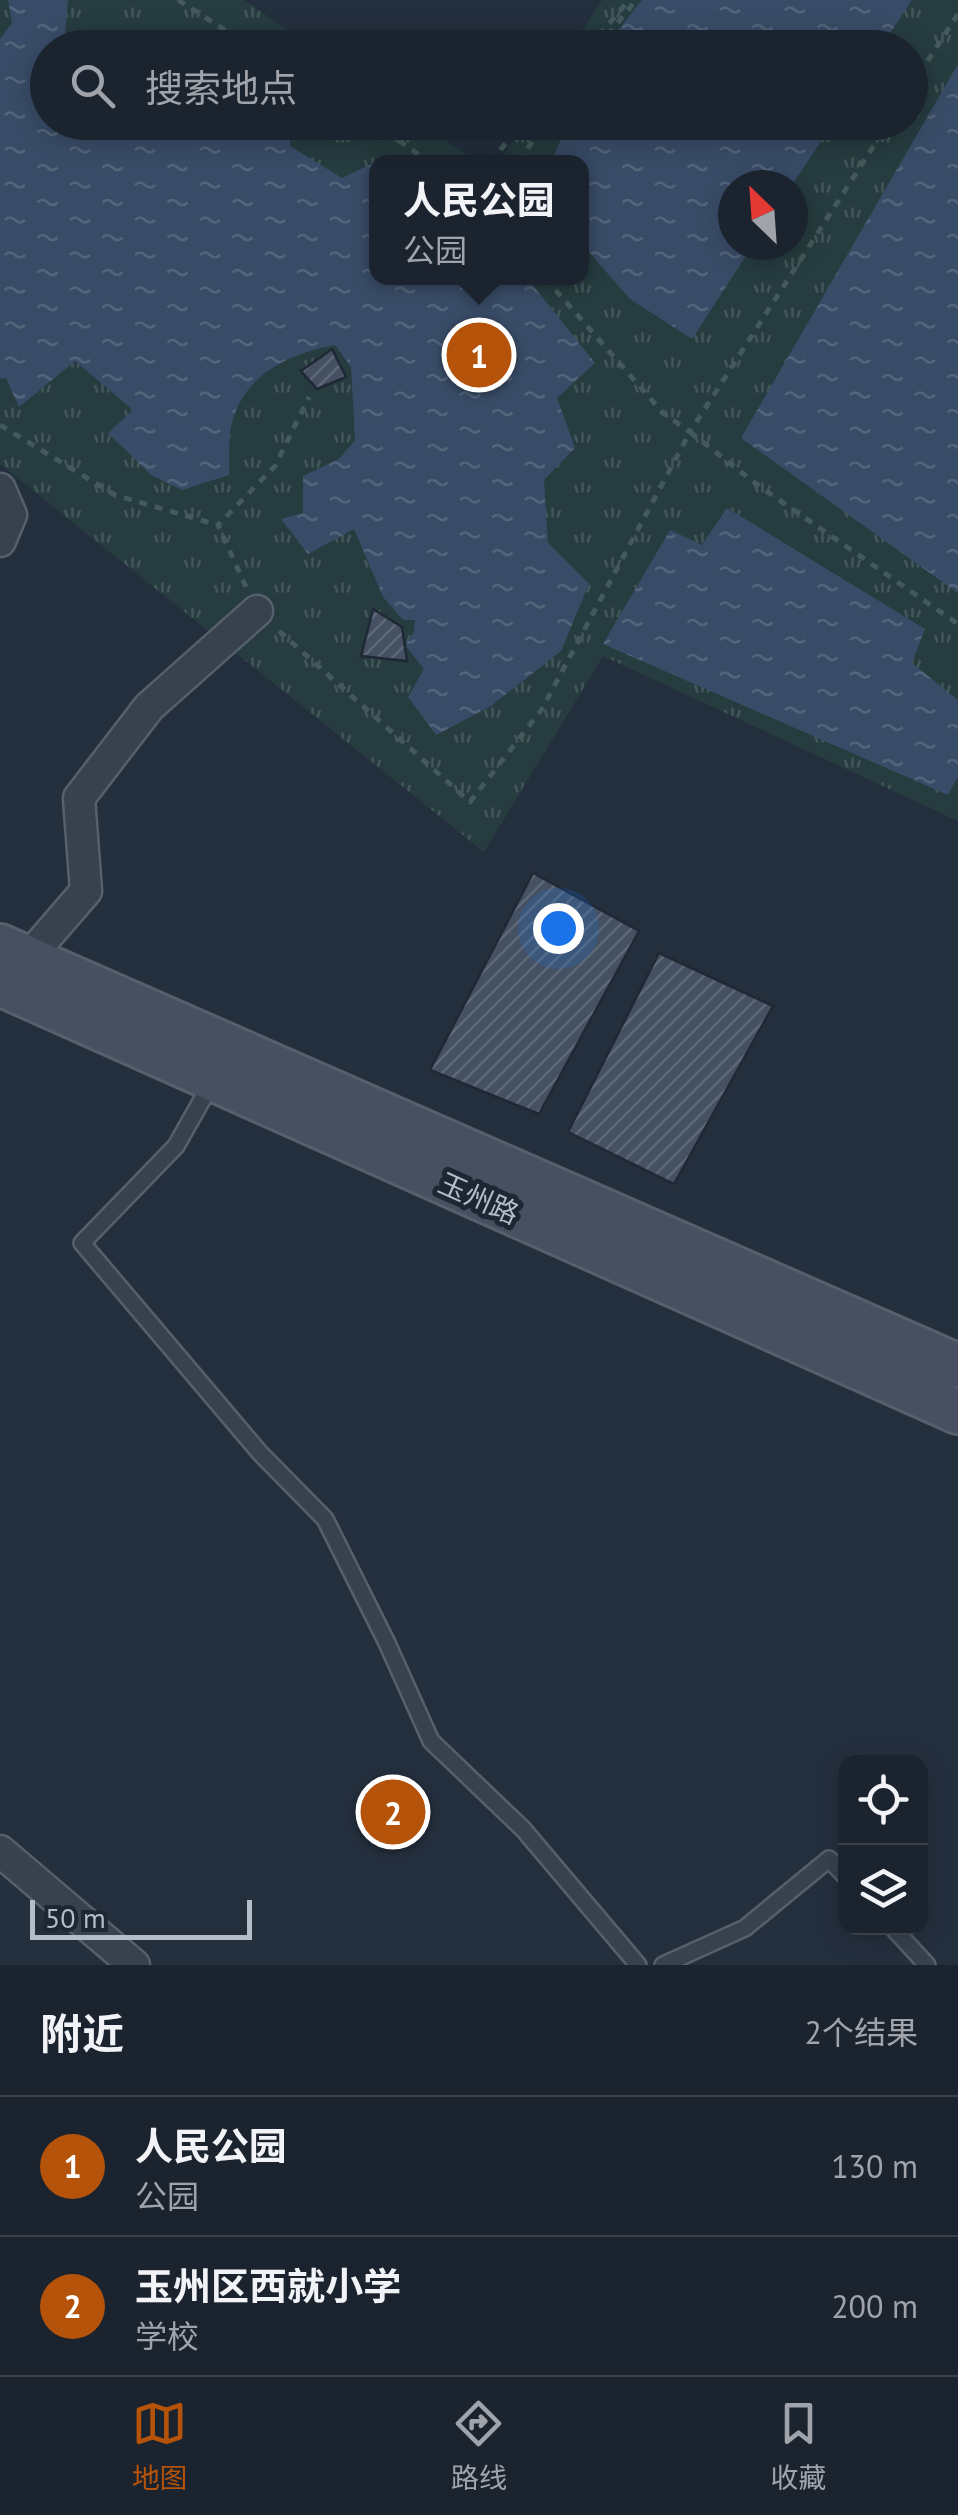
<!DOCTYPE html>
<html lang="zh">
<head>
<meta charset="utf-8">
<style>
	body { margin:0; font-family:"PT Sans","Noto Sans SC",sans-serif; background:#242b36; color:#f1f3f6 }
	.controls { position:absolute; right:30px; bottom:30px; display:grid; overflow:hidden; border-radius:20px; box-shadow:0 5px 25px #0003 }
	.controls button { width:90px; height:90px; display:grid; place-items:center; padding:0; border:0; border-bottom:2px solid #39404a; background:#1b232e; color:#f1f3f6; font:50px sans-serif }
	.compass { position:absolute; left:718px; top:170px; width:90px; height:90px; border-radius:50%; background:#1b232e; box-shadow:0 5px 25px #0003; rotate:335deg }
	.scale { position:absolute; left:30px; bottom:25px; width:222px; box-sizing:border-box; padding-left:10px; border:5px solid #b4bcc9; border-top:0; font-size:28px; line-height:35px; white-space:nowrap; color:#b4bcc9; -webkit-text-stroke:8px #1d2633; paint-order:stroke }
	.you { position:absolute; left:558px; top:928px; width:35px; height:35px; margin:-25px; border:8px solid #fff; border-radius:50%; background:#1a73e8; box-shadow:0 0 0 15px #1a73e833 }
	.badge { display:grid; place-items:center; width:65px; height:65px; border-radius:50%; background:#b45309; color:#fff; font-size:32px; font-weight:700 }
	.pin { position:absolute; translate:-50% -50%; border:5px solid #fff; box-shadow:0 2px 10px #0006 }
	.popup { position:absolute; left:369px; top:155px; width:220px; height:130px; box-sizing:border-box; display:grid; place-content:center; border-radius:20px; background:#1b232e; filter:drop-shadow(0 2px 8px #0005); font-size:32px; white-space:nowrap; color:#a0a4aa }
	.popup b { font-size:38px; color:#f1f3f6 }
	.popup::after { content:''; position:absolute; left:50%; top:100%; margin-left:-20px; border:20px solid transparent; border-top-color:#1b232e }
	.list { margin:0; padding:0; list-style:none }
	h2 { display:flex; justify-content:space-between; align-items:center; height:130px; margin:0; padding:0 40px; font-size:42px }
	h2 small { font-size:32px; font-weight:400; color:#a0a4aa }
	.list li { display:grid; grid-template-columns:65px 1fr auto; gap:30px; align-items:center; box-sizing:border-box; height:140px; padding:0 40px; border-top:2px solid #39404a }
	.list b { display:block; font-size:38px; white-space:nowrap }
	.list p { margin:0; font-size:32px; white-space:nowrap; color:#a0a4aa }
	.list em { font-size:32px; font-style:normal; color:#a0a4aa }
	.icon { flex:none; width:55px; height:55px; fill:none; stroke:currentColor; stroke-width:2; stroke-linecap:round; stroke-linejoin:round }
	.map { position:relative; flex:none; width:958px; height:1965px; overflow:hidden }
	.search { position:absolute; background:#1b232e; box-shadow:0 5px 25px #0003; left:30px; right:30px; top:30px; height:110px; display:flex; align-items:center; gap:25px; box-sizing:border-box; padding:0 35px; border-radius:55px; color:#a0a4aa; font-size:38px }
	.sheet { height:410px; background:#1b232e }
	nav { display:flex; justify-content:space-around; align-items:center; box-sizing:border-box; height:140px; border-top:2px solid #39404a; background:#1b232e; font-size:28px; color:#a0a4aa }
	nav a { display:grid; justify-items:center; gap:5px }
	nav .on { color:#b45309 }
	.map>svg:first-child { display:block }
	.park { fill:url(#park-tufts); fill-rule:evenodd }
	.water { fill:url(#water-ripples) }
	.building { fill:url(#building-hatch); stroke:#1f2835; stroke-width:2.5 }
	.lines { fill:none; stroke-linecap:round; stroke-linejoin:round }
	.lane-casing { stroke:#565f6c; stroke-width:20 }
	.street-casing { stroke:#565f6c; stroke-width:35 }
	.secondary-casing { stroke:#565f6c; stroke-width:48 }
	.path { stroke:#44595c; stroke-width:5; stroke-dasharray:8 8; stroke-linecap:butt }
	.lane { stroke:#38414e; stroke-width:15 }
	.street { stroke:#38414e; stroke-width:30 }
	.secondary { stroke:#465061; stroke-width:42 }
	.labels { text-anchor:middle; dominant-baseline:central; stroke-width:10; stroke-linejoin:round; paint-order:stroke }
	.street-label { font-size:28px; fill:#b4bcc9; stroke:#1d2633 }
</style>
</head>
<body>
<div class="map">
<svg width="958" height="1965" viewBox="0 0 958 1965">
	<defs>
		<pattern id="park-tufts" width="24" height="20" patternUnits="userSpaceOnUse" patternTransform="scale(2.5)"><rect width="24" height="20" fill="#263c3f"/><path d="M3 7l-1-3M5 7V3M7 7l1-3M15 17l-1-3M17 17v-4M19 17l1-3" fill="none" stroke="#435659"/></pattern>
		<pattern id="water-ripples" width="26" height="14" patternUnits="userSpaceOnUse" patternTransform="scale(2.5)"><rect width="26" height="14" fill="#394c67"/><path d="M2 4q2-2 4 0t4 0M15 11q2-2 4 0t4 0" fill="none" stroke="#53647b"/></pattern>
		<pattern id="building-hatch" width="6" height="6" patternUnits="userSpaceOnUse" patternTransform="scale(2.5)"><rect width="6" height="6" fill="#455162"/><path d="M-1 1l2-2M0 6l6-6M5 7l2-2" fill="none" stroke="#5d6877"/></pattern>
	</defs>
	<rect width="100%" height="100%" fill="#242f3e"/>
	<!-- park -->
	<path class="park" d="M 0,0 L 244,0 L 312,47 L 48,48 L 48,122 L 420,123 L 478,162 L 376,162 L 376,278 L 582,278 L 582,162 L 499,162 L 525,123 L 910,122 L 910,48 L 572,47 L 602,0 L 958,0 L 958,821 L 603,656 L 484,852 L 0,464 ZM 733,185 L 793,185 L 793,245 L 733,245 Z"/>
	<!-- water -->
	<path class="water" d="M 8,0 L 68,0 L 64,47 L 48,48 L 48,122 L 290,123 L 290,146 L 342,178 L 380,160 L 382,162 L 376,162 L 376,278 L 485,278 L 494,289 L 514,278 L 527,278 L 595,363 L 557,398 L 575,448 L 544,480 L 548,543 L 589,584 L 561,651 L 491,706 L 436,735 L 408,697 L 424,669 L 405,645 L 414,632 L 415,620 L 403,620 L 383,597 L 354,529 L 308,554 L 281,519 L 303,513 L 303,476 L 339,459 L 355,440 L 351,367 L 335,345 C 288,354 242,375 231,427 C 228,442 230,460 229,475 L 182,490 L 151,475 L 108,433 L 133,410 L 75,361 L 19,407 L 6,378 L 0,379 L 0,39 L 12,23 Z
		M 642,0 L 912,0 L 881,47 L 605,47 Z
		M 958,64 L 958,593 L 741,438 Z
		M 568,123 L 568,122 L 833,123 L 792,185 L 733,185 L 733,245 L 753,245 L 692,339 L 630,299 L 589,252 L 582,239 L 582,162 L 551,162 Z
		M 727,508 L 925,629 L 912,663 L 958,700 L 958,777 L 948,795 L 603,644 L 670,530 L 702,545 Z"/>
	<!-- building -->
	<path class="building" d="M 332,349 L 346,377 L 317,389 L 301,371 Z
		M 373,609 L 402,627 L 407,661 L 361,656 Z
		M 533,873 L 639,931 L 539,1114 L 430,1070 Z
		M 659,953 L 773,1006 L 674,1184 L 568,1132 Z"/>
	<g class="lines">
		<!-- lane casing -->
		<g class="lane-casing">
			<path id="lane" d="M 211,1084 L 176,1146 L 82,1243 L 260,1453 L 325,1519 L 387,1643 L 431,1741 L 523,1829 L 638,1965
				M 893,1928 L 927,1965
				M 663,1965 L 745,1928 L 829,1859 L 846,1877"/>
		</g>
		<!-- street casing -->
		<g class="street-casing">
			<path id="street" d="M 0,489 L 11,515 L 0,541
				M 28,958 L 86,891 L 79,798 L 149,707 L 257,611
				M 0,1851 L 134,1965"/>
		</g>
		<!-- secondary casing -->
		<g class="secondary-casing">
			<path id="secondary" d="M 0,946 L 958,1366
				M 0,984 L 958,1412"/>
		</g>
		<!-- path -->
		<path class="path" d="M 178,0 L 253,48
			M 589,48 L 629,0
			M 598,48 L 636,0
			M 910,88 L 958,14
			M 373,122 L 429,162
			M 490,162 L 524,122
			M 519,162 L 545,122
			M 545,278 L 663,413 L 690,432 L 889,122
			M 0,425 L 115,495 L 218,525
			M 246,587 L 218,525 L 275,466 L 309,397
			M 279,631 L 470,802 L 542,709 L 690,432 L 759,486 L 958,624"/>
		<!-- lane -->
		<use href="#lane" class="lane"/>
		<!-- street -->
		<use href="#street" class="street"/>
		<!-- secondary -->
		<use href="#secondary" class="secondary"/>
	</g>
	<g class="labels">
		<!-- street labels -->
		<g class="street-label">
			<text transform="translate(479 1198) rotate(24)">玉州路</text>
		</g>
	</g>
</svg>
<div class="controls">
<button><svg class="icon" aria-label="locate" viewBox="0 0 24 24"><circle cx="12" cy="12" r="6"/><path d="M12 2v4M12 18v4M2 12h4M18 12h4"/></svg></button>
<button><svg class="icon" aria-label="layers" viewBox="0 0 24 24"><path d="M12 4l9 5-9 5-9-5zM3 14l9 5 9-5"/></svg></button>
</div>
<svg class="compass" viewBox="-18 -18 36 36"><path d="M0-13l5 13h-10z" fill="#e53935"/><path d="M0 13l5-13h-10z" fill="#a0a4aa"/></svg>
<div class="scale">50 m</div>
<div class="you"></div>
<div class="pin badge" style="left:479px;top:355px">1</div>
<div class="popup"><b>人民公园</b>公园</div>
<div class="pin badge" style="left:393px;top:1812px">2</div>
<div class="search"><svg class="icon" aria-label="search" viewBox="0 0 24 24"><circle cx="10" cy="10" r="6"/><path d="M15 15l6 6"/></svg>搜索地点</div>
</div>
<section class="sheet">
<h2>附近<small>2个结果</small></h2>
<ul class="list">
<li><span class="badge">1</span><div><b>人民公园</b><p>公园</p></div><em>130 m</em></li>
<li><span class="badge">2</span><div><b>玉州区西就小学</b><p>学校</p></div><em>200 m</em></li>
</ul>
</section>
<nav>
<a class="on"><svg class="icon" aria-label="map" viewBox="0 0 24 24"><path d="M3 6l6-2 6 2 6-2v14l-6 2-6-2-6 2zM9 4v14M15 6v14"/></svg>地图</a>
<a><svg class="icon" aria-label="directions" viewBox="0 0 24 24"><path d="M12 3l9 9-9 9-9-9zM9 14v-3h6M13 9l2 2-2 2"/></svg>路线</a>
<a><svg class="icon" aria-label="saved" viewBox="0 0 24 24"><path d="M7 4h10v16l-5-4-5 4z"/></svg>收藏</a>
</nav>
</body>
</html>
